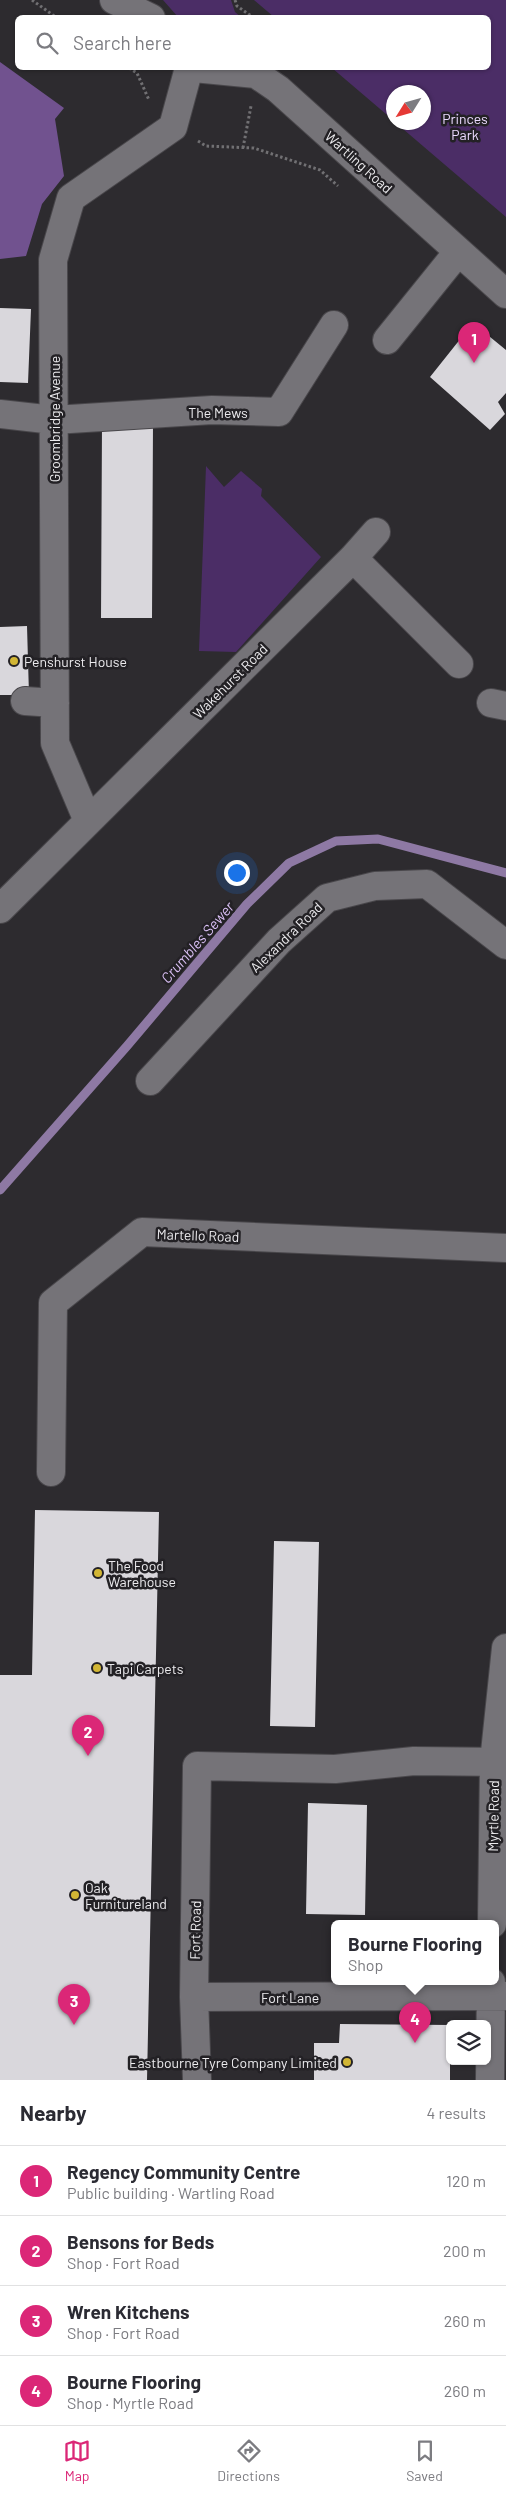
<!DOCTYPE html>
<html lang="en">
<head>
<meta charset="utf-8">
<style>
	body { margin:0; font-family:Barlow,sans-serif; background:#f2f2f3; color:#2b2b33 }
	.controls { position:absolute; right:15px; bottom:15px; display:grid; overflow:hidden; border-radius:8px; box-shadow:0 1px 4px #0004 }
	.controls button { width:45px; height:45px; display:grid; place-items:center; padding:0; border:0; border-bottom:1px solid #e1e1e2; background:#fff; color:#2b2b33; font:25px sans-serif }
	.compass { position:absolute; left:386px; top:85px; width:45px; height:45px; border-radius:50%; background:#fff; box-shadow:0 1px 4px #0004; rotate:233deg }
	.you { position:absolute; left:236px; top:872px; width:18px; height:18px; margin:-12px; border:4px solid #fff; border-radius:50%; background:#1a73e8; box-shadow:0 0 0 8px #1a73e833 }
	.badge { display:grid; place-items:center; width:32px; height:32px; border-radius:50%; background:#db2777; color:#fff; font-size:16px; font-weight:700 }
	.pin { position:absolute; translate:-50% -41px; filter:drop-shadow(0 1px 2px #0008) }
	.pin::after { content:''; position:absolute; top:26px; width:18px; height:15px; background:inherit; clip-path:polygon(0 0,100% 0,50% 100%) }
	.popup { position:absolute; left:331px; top:1920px; width:168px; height:65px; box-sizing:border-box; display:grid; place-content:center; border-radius:8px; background:#fff; filter:drop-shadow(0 1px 4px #0005); font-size:16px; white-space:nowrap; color:#7c7c81 }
	.popup b { font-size:19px; color:#2b2b33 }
	.popup::after { content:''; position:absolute; left:50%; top:100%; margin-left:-10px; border:10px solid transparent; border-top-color:#fff }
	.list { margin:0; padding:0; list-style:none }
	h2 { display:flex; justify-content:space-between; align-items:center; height:65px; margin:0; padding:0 20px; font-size:21px }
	h2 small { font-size:16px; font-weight:400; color:#7c7c81 }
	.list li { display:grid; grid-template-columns:32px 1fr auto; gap:15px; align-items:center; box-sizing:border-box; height:70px; padding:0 20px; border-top:1px solid #e1e1e2 }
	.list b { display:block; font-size:19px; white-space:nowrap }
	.list p { margin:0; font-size:16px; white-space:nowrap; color:#7c7c81 }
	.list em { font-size:16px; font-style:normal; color:#7c7c81 }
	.icon { flex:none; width:28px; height:28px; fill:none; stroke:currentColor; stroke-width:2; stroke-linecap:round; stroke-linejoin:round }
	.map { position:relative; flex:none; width:506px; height:2080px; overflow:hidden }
	.search { position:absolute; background:#fff; box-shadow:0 1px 4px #0004; left:15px; right:15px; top:15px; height:55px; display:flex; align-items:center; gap:12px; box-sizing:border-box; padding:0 18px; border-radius:8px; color:#7c7c81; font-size:19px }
	.sheet { height:345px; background:#fff }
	nav { display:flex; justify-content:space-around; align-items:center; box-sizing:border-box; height:70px; border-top:1px solid #e1e1e2; background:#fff; font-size:14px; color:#7c7c81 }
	nav a { display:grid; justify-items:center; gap:2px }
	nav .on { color:#db2777 }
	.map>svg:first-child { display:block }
	.green { fill:#4b2d66 }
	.forest { fill:#71528f }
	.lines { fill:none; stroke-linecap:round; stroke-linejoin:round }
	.stream { stroke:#8e79a4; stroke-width:9 }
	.building { fill:#d9d7dc }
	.minor-casing { stroke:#49474b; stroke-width:30 }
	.path { stroke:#717073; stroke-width:3; stroke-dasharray:2.5 2.5; stroke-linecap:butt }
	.minor { stroke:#757378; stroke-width:28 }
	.poi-dot { fill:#d2b635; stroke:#232125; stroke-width:2 }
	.labels { text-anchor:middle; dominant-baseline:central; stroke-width:5; stroke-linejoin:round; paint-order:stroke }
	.park-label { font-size:14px; fill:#ebdafe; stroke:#232125 }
	.street-label { font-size:14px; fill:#ecebee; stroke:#232125 }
	.poi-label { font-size:14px; fill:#ecebee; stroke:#232125; text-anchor:start }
	.water-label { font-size:15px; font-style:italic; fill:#dbc1f7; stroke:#232125 }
</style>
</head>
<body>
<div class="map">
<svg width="506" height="2080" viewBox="0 0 506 2080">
	<rect width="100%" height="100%" fill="#2d2b2f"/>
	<!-- green -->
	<path class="green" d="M 163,0 L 231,0 L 235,12 L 241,17 L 178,17 Z
		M 254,0 L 506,0 L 506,217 L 396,123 L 424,122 L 424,92 L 394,92 L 393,120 L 332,68 L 488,68 L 488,18 L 274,17 Z
		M 206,466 L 224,487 L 241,471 L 262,489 L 261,496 L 321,557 L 236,652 L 199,651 Z"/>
	<!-- forest -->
	<path class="forest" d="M 0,62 L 64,108 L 55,119 L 64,176 L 42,204 L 26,256 L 0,259 Z"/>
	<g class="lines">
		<!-- stream -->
		<path class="stream" d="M 0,1190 L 127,1046 L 247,904 L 289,863 L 336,841 L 378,839 L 506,873"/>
	</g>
	<!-- building -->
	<path class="building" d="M 0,308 L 31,309 L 28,383 L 0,382 Z
		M 473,323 L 506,350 L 506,393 L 498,402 L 505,414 L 490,430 L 430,377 Z
		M 102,423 L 153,423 L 152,618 L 101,618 Z
		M 27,626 L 29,695 L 0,695 L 0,627 Z
		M 35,1510 L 159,1512 L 147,2080 L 0,2080 L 0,1675 L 32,1675 Z
		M 274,1541 L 319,1542 L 315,1727 L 270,1726 Z
		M 308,1803 L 367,1805 L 365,1915 L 306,1914 Z
		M 340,2024 L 450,2025 L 450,2080 L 314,2080 L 314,2043 L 339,2043 Z"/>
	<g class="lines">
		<!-- minor casing -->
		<g class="minor-casing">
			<path id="minor" d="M 114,0 L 151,18
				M 194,68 L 256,74 L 278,89 L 506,294
				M 387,340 L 458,252
				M 0,414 L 54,420 L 212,410 L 279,412 L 334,325
				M 353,558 L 459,664
				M 25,701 L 55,703
				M 491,703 L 506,706
				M 88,821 L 55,743 L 53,260 L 71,198 L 173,127 L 189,68
				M 0,909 L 353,558 L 376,532
				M 150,1081 L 279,941 L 327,898 L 375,886 L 427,884 L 506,945
				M 51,1472 L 53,1303 L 142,1232 L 506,1248
				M 492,1924 L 494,1762 L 506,1648
				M 194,1997 L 506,1996
				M 197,2080 L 194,1997 L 197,1766 L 335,1769 L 414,1761 L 506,1762
				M 490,2080 L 491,1982"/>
		</g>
		<!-- path -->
		<path class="path" d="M 32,0 L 57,18
			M 235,0 L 237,6 L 254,18
			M 129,68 L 137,73 L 149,100
			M 198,141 L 206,146 L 254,148 L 320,170 L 338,186
			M 243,148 L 251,106"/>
		<!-- minor -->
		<use href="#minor" class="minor"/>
	</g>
	<!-- markers -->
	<g class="poi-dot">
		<circle cx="14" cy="661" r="5"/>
		<circle cx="98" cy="1573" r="5"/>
		<circle cx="97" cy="1668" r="5"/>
		<circle cx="75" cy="1895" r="5"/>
		<circle cx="347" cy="2062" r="5"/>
	</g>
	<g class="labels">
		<!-- park labels -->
		<g class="park-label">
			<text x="465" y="118">Princes<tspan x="465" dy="16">Park</tspan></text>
		</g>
		<!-- street labels -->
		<g class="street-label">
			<text transform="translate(359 162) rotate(42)">Wartling Road</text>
			<text x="218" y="412">The Mews</text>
			<text transform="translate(54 419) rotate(-90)">Groombridge Avenue</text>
			<text transform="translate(230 681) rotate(-45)">Wakehurst Road</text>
			<text transform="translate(286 937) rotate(-44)">Alexandra Road</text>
			<text transform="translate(198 1235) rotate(2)">Martello Road</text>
			<text transform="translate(493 1816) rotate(-89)">Myrtle Road</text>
			<text transform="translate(195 1930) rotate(-89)">Fort Road</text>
			<text x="290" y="1997">Fort Lane</text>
		</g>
		<!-- poi labels -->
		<g class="poi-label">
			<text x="24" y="661">Penshurst House</text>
			<text x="108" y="1565">The Food<tspan x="108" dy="16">Warehouse</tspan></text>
			<text x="107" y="1668">Tapi Carpets</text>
			<text x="85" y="1887">Oak<tspan x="85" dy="16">Furnitureland</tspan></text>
			<text x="337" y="2062" text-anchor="end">Eastbourne Tyre Company Limited</text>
		</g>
		<!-- water labels -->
		<g class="water-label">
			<text transform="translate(197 942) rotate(-49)">Crumbles Sewer</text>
		</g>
	</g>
</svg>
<div class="controls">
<button><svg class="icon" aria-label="layers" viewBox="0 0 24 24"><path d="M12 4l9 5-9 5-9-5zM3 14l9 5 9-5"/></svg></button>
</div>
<svg class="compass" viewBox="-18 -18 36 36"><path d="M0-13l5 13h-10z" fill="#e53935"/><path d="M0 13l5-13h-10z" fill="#7c7c81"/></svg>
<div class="you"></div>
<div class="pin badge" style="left:474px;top:363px">1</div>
<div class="pin badge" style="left:88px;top:1756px">2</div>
<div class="pin badge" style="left:74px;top:2025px">3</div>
<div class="pin badge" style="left:415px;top:2043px">4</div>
<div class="popup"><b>Bourne Flooring</b>Shop</div>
<div class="search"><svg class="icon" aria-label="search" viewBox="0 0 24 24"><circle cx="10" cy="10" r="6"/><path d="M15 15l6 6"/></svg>Search here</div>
</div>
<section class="sheet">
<h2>Nearby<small>4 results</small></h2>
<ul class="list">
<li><span class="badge">1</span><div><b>Regency Community Centre</b><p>Public building · Wartling Road</p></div><em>120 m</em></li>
<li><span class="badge">2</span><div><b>Bensons for Beds</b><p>Shop · Fort Road</p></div><em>200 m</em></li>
<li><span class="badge">3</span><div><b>Wren Kitchens</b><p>Shop · Fort Road</p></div><em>260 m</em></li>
<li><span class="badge">4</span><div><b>Bourne Flooring</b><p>Shop · Myrtle Road</p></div><em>260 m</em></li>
</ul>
</section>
<nav>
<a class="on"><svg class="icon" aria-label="map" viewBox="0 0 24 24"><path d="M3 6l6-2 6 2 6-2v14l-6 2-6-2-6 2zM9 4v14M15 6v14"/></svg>Map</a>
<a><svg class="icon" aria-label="directions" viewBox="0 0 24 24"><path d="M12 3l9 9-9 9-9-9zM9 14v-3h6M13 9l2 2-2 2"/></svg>Directions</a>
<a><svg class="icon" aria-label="saved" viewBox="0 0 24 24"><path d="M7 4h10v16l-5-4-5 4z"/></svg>Saved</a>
</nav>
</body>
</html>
